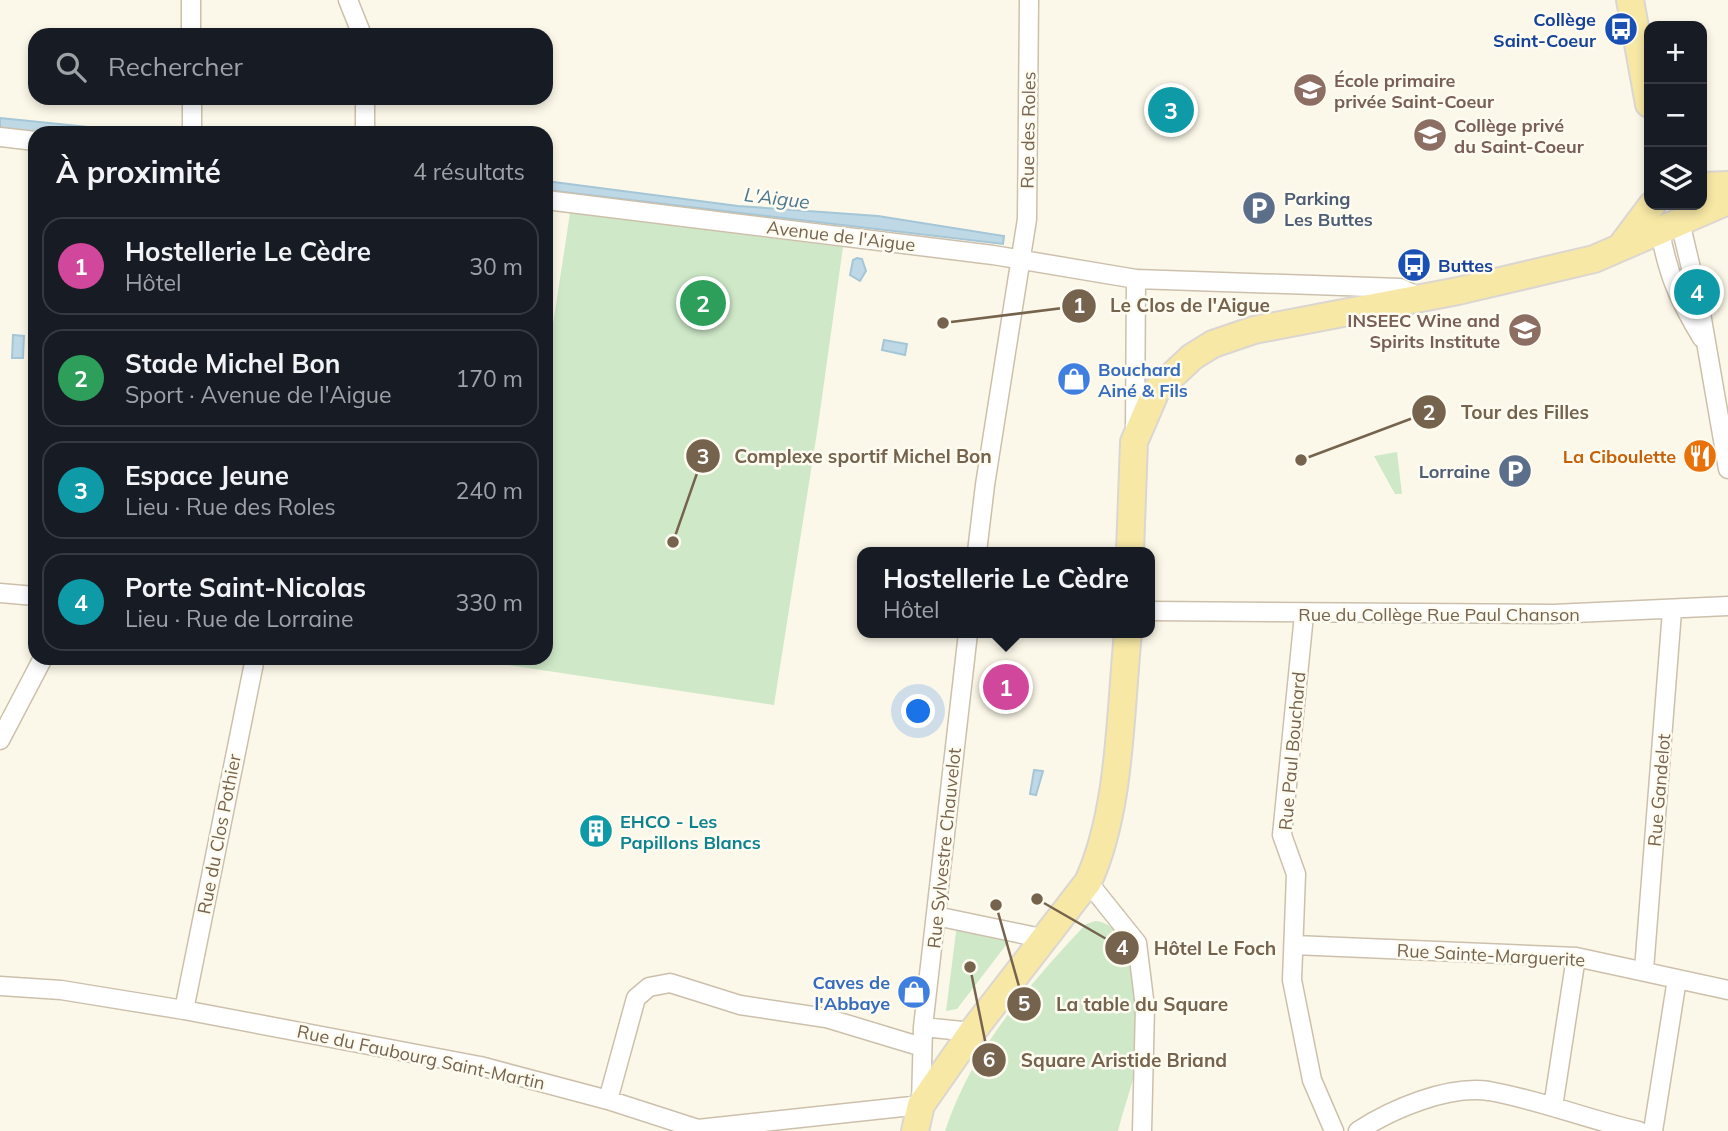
<!DOCTYPE html>
<html lang="fr">
<head>
<meta charset="utf-8">
<style>
	body { margin:0; font-family:Mulish,sans-serif; background:#242831; color:#f1f3f6 }
	.controls { position:absolute; right:21px; top:21px; display:grid; overflow:hidden; border-radius:14px; box-shadow:0 4px 10px #0003 }
	.controls button { width:63px; height:63px; display:grid; place-items:center; padding:0; border:0; border-bottom:2px solid #363941; background:#171b24; color:#f1f3f6; font:35px sans-serif }
	.you { position:absolute; left:919px; top:712px; width:24px; height:24px; margin:-18px; border:5px solid #fff; border-radius:50%; background:#1a73e8; box-shadow:0 0 0 10px #1a73e833 }
	.badge { display:grid; place-items:center; width:46px; height:46px; border-radius:50%; background:#e08d54; color:#fff; font-size:23px; font-weight:700 }
	.pin { position:absolute; translate:-50% -50%; border:4px solid #fff; box-shadow:0 2px 7px #0006 }
	.popup { position:absolute; left:857px; top:547px; width:298px; height:91px; box-sizing:border-box; display:grid; place-content:center; border-radius:14px; background:#171b24; filter:drop-shadow(0 2px 5px #0005); font-size:23px; white-space:nowrap; color:#9ea1a6 }
	.popup b { font-size:26px; color:#f1f3f6 }
	.popup::after { content:''; position:absolute; left:50%; top:100%; margin-left:-14px; border:14px solid transparent; border-top-color:#171b24 }
	.list { margin:0; padding:0; list-style:none }
	h2 { display:flex; justify-content:space-between; align-items:center; height:91px; margin:0; padding:0 28px; font-size:30px }
	h2 small { font-size:23px; font-weight:400; color:#9ea1a6 }
	.list li { display:grid; grid-template-columns:46px 1fr auto; gap:21px; align-items:center; box-sizing:border-box; height:98px; margin:0 14px 14px; padding:0 14px; border:2px solid #363941; border-radius:21px }
	.list b { display:block; font-size:26px; white-space:nowrap }
	.list p { margin:0; font-size:23px; white-space:nowrap; color:#9ea1a6 }
	.list em { font-size:23px; font-style:normal; color:#9ea1a6 }
	.icon { flex:none; width:38px; height:38px; fill:none; stroke:currentColor; stroke-width:2; stroke-linecap:round; stroke-linejoin:round }
	.map { position:relative; flex:none; width:1728px; height:1131px; overflow:hidden }
	.search { position:absolute; background:#171b24; box-shadow:0 4px 10px #0003; left:28px; top:28px; width:525px; height:77px; display:flex; align-items:center; gap:18px; box-sizing:border-box; padding:0 24px; border-radius:21px; color:#9ea1a6; font-size:26px }
	.panel { position:absolute; background:#171b24; box-shadow:0 4px 10px #0003; left:28px; top:126px; width:525px; height:539px; border-radius:21px }
	.map>svg:first-child { display:block }
	.green { fill:#cfe9c8 }
	.water { fill:#bed8e5; stroke:#a4c6d7; stroke-width:2 }
	.lines { fill:none; stroke-linecap:round; stroke-linejoin:round }
	.street-casing { stroke:#ccc0ac; stroke-width:21 }
	.primary-casing { stroke:#dbd6d1; stroke-width:30 }
	.street { stroke:#fff; stroke-width:18 }
	.primary { stroke:#f7e8a5; stroke-width:26 }
	.labels { text-anchor:middle; dominant-baseline:central; stroke-width:5; stroke-linejoin:round; paint-order:stroke }
	.transit-label { font-size:18px; font-weight:bold; fill:#164399; stroke:#fefbf0; text-anchor:end }
	.education-label { font-size:18px; font-weight:bold; fill:#785e54; stroke:#fefbf0; text-anchor:start }
	.street-label { font-size:18px; fill:#76634d; stroke:#fefbf0 }
	.service-label { font-size:18px; font-weight:bold; fill:#4e5e75; stroke:#fefbf0; text-anchor:start }
	.shop-label { font-size:18px; font-weight:bold; fill:#366cbe; stroke:#fefbf0; text-anchor:start }
	.food-label { font-size:18px; font-weight:bold; fill:#c56008; stroke:#fefbf0; text-anchor:end }
	.culture-label { font-size:18px; font-weight:bold; fill:#0d838f; stroke:#fefbf0; text-anchor:start }
	.water-label { font-size:19px; font-style:italic; fill:#4b778f; stroke:#fefbf0 }
	.leader { fill:none; stroke:#76634d; stroke-width:2.5 }
	.callout-dot { fill:#76634d; stroke:#fefbf0; stroke-width:2.5 }
	.mark-label { font-size:21px; text-anchor:middle; font-weight:bold; fill:#fff }
	.callout-label { font-size:19px; text-anchor:middle; font-weight:bold; fill:#76634d; stroke:#fefbf0; stroke-width:5; stroke-linejoin:round; paint-order:stroke }
</style>
</head>
<body>
<div class="map">
<svg width="1728" height="1131" viewBox="0 0 1728 1131">
	<rect width="100%" height="100%" fill="#fcf8e9"/>
	<!-- green -->
	<path class="green" d="M 570,213 L 843,247 L 818,426 L 774,705 L 501,664 L 502,658 L 546,658 L 546,370 Z
		M 1397,452 L 1402,494 L 1395,494 L 1374,456 Z
		M 1095,921 C 1135,922 1141,1012 1140,1042 C 1138,1071 1125,1103 1118,1131 L 945,1131 C 972,1049 1028,986 1086,924 Z
		M 957,924 L 1013,936 L 957,1009 L 946,1011 Z"/>
	<!-- water -->
	<path class="water" d="M 0,118 L 147,133 L 43,133 L 0,128 Z
		M 546,181 L 738,206 L 878,216 L 1004,236 L 1003,244 L 546,190 Z
		M 857,258 L 862,259 L 866,271 L 860,281 L 850,275 L 853,260 Z
		M 13,335 L 24,336 L 23,358 L 12,358 Z
		M 884,340 L 907,344 L 905,355 L 882,350 Z
		M 1034,770 L 1043,771 L 1036,795 L 1030,794 Z"/>
	<g class="lines">
		<!-- street casing -->
		<g class="street-casing">
			<path id="street" d="M 348,0 L 362,35
				M 191,35 L 191,0
				M 192,133 L 192,98
				M 365,133 L 365,98
				M 0,137 L 35,141
				M 546,200 L 993,255 L 1136,279 L 1400,288 L 1422,298
				M 1680,222 L 1696,289
				M 1660,231 C 1668,275 1679,300 1702,338
				M 1698,296 L 1728,469
				M 1135,429 L 1136,279
				M 977,552 L 985,485 L 1027,219 L 1029,0
				M 0,593 L 35,596
				M 1150,611 L 1553,614 L 1728,606
				M 1304,615 L 1282,835 L 1296,874 L 1292,980 L 1312,1080 L 1334,1131
				M 0,740 L 43,658
				M 1088,882 L 1137,943 L 1145,1007 L 1142,1131
				M 936,916 L 1046,939
				M 1294,945 L 1576,957 L 1728,990
				M 1644,970 L 1672,611
				M 0,986 L 61,990 L 184,1010 L 480,1066 L 608,1100 L 698,1129 L 921,1105 L 923,1027 L 968,633
				M 184,1010 L 255,658
				M 923,1027 L 972,1032
				M 608,1100 L 636,998 L 649,987 L 670,983 L 740,1005 L 826,1018 L 922,1047
				M 1553,1107 L 1576,957
				M 1358,1131 C 1392,1109 1448,1085 1489,1091 C 1540,1100 1589,1120 1639,1131
				M 1653,1131 L 1677,979"/>
		</g>
		<!-- primary casing -->
		<g class="primary-casing">
			<path id="primary" d="M 1630,0 L 1649,104
				M 1702,186 L 1728,185
				M 1622,245 L 1652,205
				M 1130,552 L 1134,442 L 1156,391 L 1192,357 L 1213,344 L 1254,330 L 1458,291 L 1594,259 L 1728,201
				M 915,1131 L 921,1105 L 972,1032 L 1088,882 C 1121,810 1120,712 1128,633"/>
		</g>
		<!-- street -->
		<use href="#street" class="street"/>
		<!-- primary -->
		<use href="#primary" class="primary"/>
	</g>
	<!-- icons -->
	<defs>
		<g id="bus-disc" transform="scale(1.75)"><circle r="9.5" fill="#1a4fb4" stroke="#fefbf0"/><path d="M-5-6H5V4H4V6H2V4H-2V6H-4V4H-5ZM-3.5-4V0h7V-4ZM-3.5 1.2v1.5H-2V1.2ZM2 1.2v1.5H3.5V1.2Z" fill="#fff"/></g>
		<g id="school-disc" transform="scale(1.75)"><circle r="9.5" fill="#8d6e63" stroke="#fefbf0"/><path d="M0-5L7-2L0 1L-7-2ZM-4 1L0 2.5L4 1V4Q0 6-4 4Z" fill="#fff"/></g>
		<g id="parking-disc" transform="scale(1.75)"><circle r="9.5" fill="#5c6f8a" stroke="#fefbf0"/><path d="M-3.5-5.5H1a3.5 3.5 0 0 1 0 7H-1V5.5H-3.5ZM-1-3.4V-.6H.8a1.4 1.4 0 0 0 0-2.8Z" fill="#fff"/></g>
		<g id="university-disc" transform="scale(1.75)"><circle r="9.5" fill="#8d6e63" stroke="#fefbf0"/><path d="M0-5L7-2L0 1L-7-2ZM-4 1L0 2.5L4 1V4Q0 6-4 4Z" fill="#fff"/></g>
		<g id="shop-disc" transform="scale(1.75)"><circle r="9.5" fill="#3f7fe0" stroke="#fefbf0"/><path d="M-5-2.5h2.3a2.7 3.5 0 0 1 5.4 0H5L5.5 6h-11ZM-1.5-2.5h3a1.5 2.3 0 0 0-3 0Z" fill="#fff"/></g>
		<g id="restaurant-disc" transform="scale(1.75)"><circle r="9.5" fill="#e8710a" stroke="#fefbf0"/><path d="M-5-6h1v4h1v-4h1v4h1v-4h1v5L-1.5 .5V6h-2V.5L-5-1ZM5-6V6H3V1.5H1.5Q1.5-4 5-6Z" fill="#fff"/></g>
		<g id="building-disc" transform="scale(1.75)"><circle r="9.5" fill="#0f9aa8" stroke="#fefbf0"/><path d="M-4-6H4V6H1V3H-1V6H-4ZM-2.5-4.3h1.7v1.8h-1.7ZM.8-4.3h1.7v1.8H.8ZM-2.5-1h1.7V.8h-1.7ZM.8-1h1.7V.8H.8Z" fill="#fff"/></g>
	</defs>
	<g fill-rule="evenodd">
		<use href="#bus-disc" x="1621" y="29"/>
		<use href="#school-disc" x="1310" y="90"/>
		<use href="#school-disc" x="1430" y="135"/>
		<use href="#parking-disc" x="1259" y="208"/>
		<use href="#bus-disc" x="1414" y="265"/>
		<use href="#university-disc" x="1525" y="330"/>
		<use href="#shop-disc" x="1074" y="379"/>
		<use href="#restaurant-disc" x="1700" y="456"/>
		<use href="#parking-disc" x="1515" y="471"/>
		<use href="#building-disc" x="596" y="831"/>
		<use href="#shop-disc" x="914" y="992"/>
	</g>
	<g class="labels">
		<!-- transit labels -->
		<g class="transit-label">
			<text x="1596" y="19">Collège<tspan x="1596" dy="21">Saint-Coeur</tspan></text>
			<text x="1438" y="265" text-anchor="start">Buttes</text>
		</g>
		<!-- education labels -->
		<g class="education-label">
			<text x="1334" y="80">École primaire<tspan x="1334" dy="21">privée Saint-Coeur</tspan></text>
			<text x="1454" y="125">Collège privé<tspan x="1454" dy="21">du Saint-Coeur</tspan></text>
			<text x="1500" y="320" text-anchor="end">INSEEC Wine and<tspan x="1500" dy="21">Spirits Institute</tspan></text>
		</g>
		<!-- street labels -->
		<g class="street-label">
			<text transform="translate(1028 130) rotate(-89)">Rue des Roles</text>
			<text transform="translate(841 236) rotate(7)">Avenue de l'Aigue</text>
			<text x="1439" y="614">Rue du Collège Rue Paul Chanson</text>
			<text transform="translate(1292 751) rotate(-85)">Rue Paul Bouchard</text>
			<text transform="translate(1659 790) rotate(-85)">Rue Gandelot</text>
			<text transform="translate(219 834) rotate(-79)">Rue du Clos Pothier</text>
			<text transform="translate(944 848) rotate(-84)">Rue Sylvestre Chauvelot</text>
			<text transform="translate(1491 955) rotate(3)">Rue Sainte-Marguerite</text>
			<text transform="translate(421 1057) rotate(12)">Rue du Faubourg Saint-Martin</text>
		</g>
		<!-- service labels -->
		<g class="service-label">
			<text x="1284" y="198">Parking<tspan x="1284" dy="21">Les Buttes</tspan></text>
			<text x="1490" y="471" text-anchor="end">Lorraine</text>
		</g>
		<!-- shop labels -->
		<g class="shop-label">
			<text x="1098" y="369">Bouchard<tspan x="1098" dy="21">Ainé &amp; Fils</tspan></text>
			<text x="890" y="982" text-anchor="end">Caves de<tspan x="890" dy="21">l'Abbaye</tspan></text>
		</g>
		<!-- food labels -->
		<g class="food-label">
			<text x="1676" y="456">La Ciboulette</text>
		</g>
		<!-- culture labels -->
		<g class="culture-label">
			<text x="620" y="821">EHCO - Les<tspan x="620" dy="21">Papillons Blancs</tspan></text>
		</g>
		<!-- water labels -->
		<g class="water-label">
			<text transform="translate(777 198) rotate(7)">L'Aigue</text>
		</g>
	</g>
	<!-- callouts -->
	<path class="leader" d="M943 323L1079 306M1301 460L1429 412M673 542L703 456M1037 899L1122 948M996 905L1024 1004M970 967L989 1060"/>
	<g class="callout-dot">
		<circle cx="943" cy="323" r="7"/>
		<circle cx="1301" cy="460" r="7"/>
		<circle cx="673" cy="542" r="7"/>
		<circle cx="1037" cy="899" r="7"/>
		<circle cx="996" cy="905" r="7"/>
		<circle cx="970" cy="967" r="7"/>
		<circle cx="1079" cy="306" r="18"/>
		<circle cx="1429" cy="412" r="18"/>
		<circle cx="703" cy="456" r="18"/>
		<circle cx="1122" cy="948" r="18"/>
		<circle cx="1024" cy="1004" r="18"/>
		<circle cx="989" cy="1060" r="18"/>
	</g>
	<g class="mark-label">
		<text x="1079" y="313">1</text>
		<text x="1429" y="420">2</text>
		<text x="703" y="464">3</text>
		<text x="1122" y="955">4</text>
		<text x="1024" y="1011">5</text>
		<text x="989" y="1067">6</text>
	</g>
	<g class="callout-label">
		<text x="1190" y="312">Le Clos de l'Aigue</text>
		<text x="1525" y="419">Tour des Filles</text>
		<text x="863" y="463">Complexe sportif Michel Bon</text>
		<text x="1215" y="955">Hôtel Le Foch</text>
		<text x="1142" y="1011">La table du Square</text>
		<text x="1124" y="1067">Square Aristide Briand</text>
	</g>
</svg>
<div class="controls">
<button>+</button>
<button>−</button>
<button><svg class="icon" aria-label="layers" viewBox="0 0 24 24"><path d="M12 4l9 5-9 5-9-5zM3 14l9 5 9-5"/></svg></button>
</div>
<div class="you"></div>
<div class="pin badge" style="left:1006px;top:687px;background:#d1479c">1</div>
<div class="popup"><b>Hostellerie Le Cèdre</b>Hôtel</div>
<div class="pin badge" style="left:703px;top:303px;background:#2e9e5b">2</div>
<div class="pin badge" style="left:1171px;top:110px;background:#0f9aa8">3</div>
<div class="pin badge" style="left:1697px;top:292px;background:#0f9aa8">4</div>
<div class="search"><svg class="icon" aria-label="search" viewBox="0 0 24 24"><circle cx="10" cy="10" r="6"/><path d="M15 15l6 6"/></svg>Rechercher</div>
<section class="panel">
<h2>À proximité<small>4 résultats</small></h2>
<ul class="list">
<li><span class="badge" style="background:#d1479c">1</span><div><b>Hostellerie Le Cèdre</b><p>Hôtel</p></div><em>30 m</em></li>
<li><span class="badge" style="background:#2e9e5b">2</span><div><b>Stade Michel Bon</b><p>Sport · Avenue de l'Aigue</p></div><em>170 m</em></li>
<li><span class="badge" style="background:#0f9aa8">3</span><div><b>Espace Jeune</b><p>Lieu · Rue des Roles</p></div><em>240 m</em></li>
<li><span class="badge" style="background:#0f9aa8">4</span><div><b>Porte Saint-Nicolas</b><p>Lieu · Rue de Lorraine</p></div><em>330 m</em></li>
</ul>
</section>
</div>
</body>
</html>
